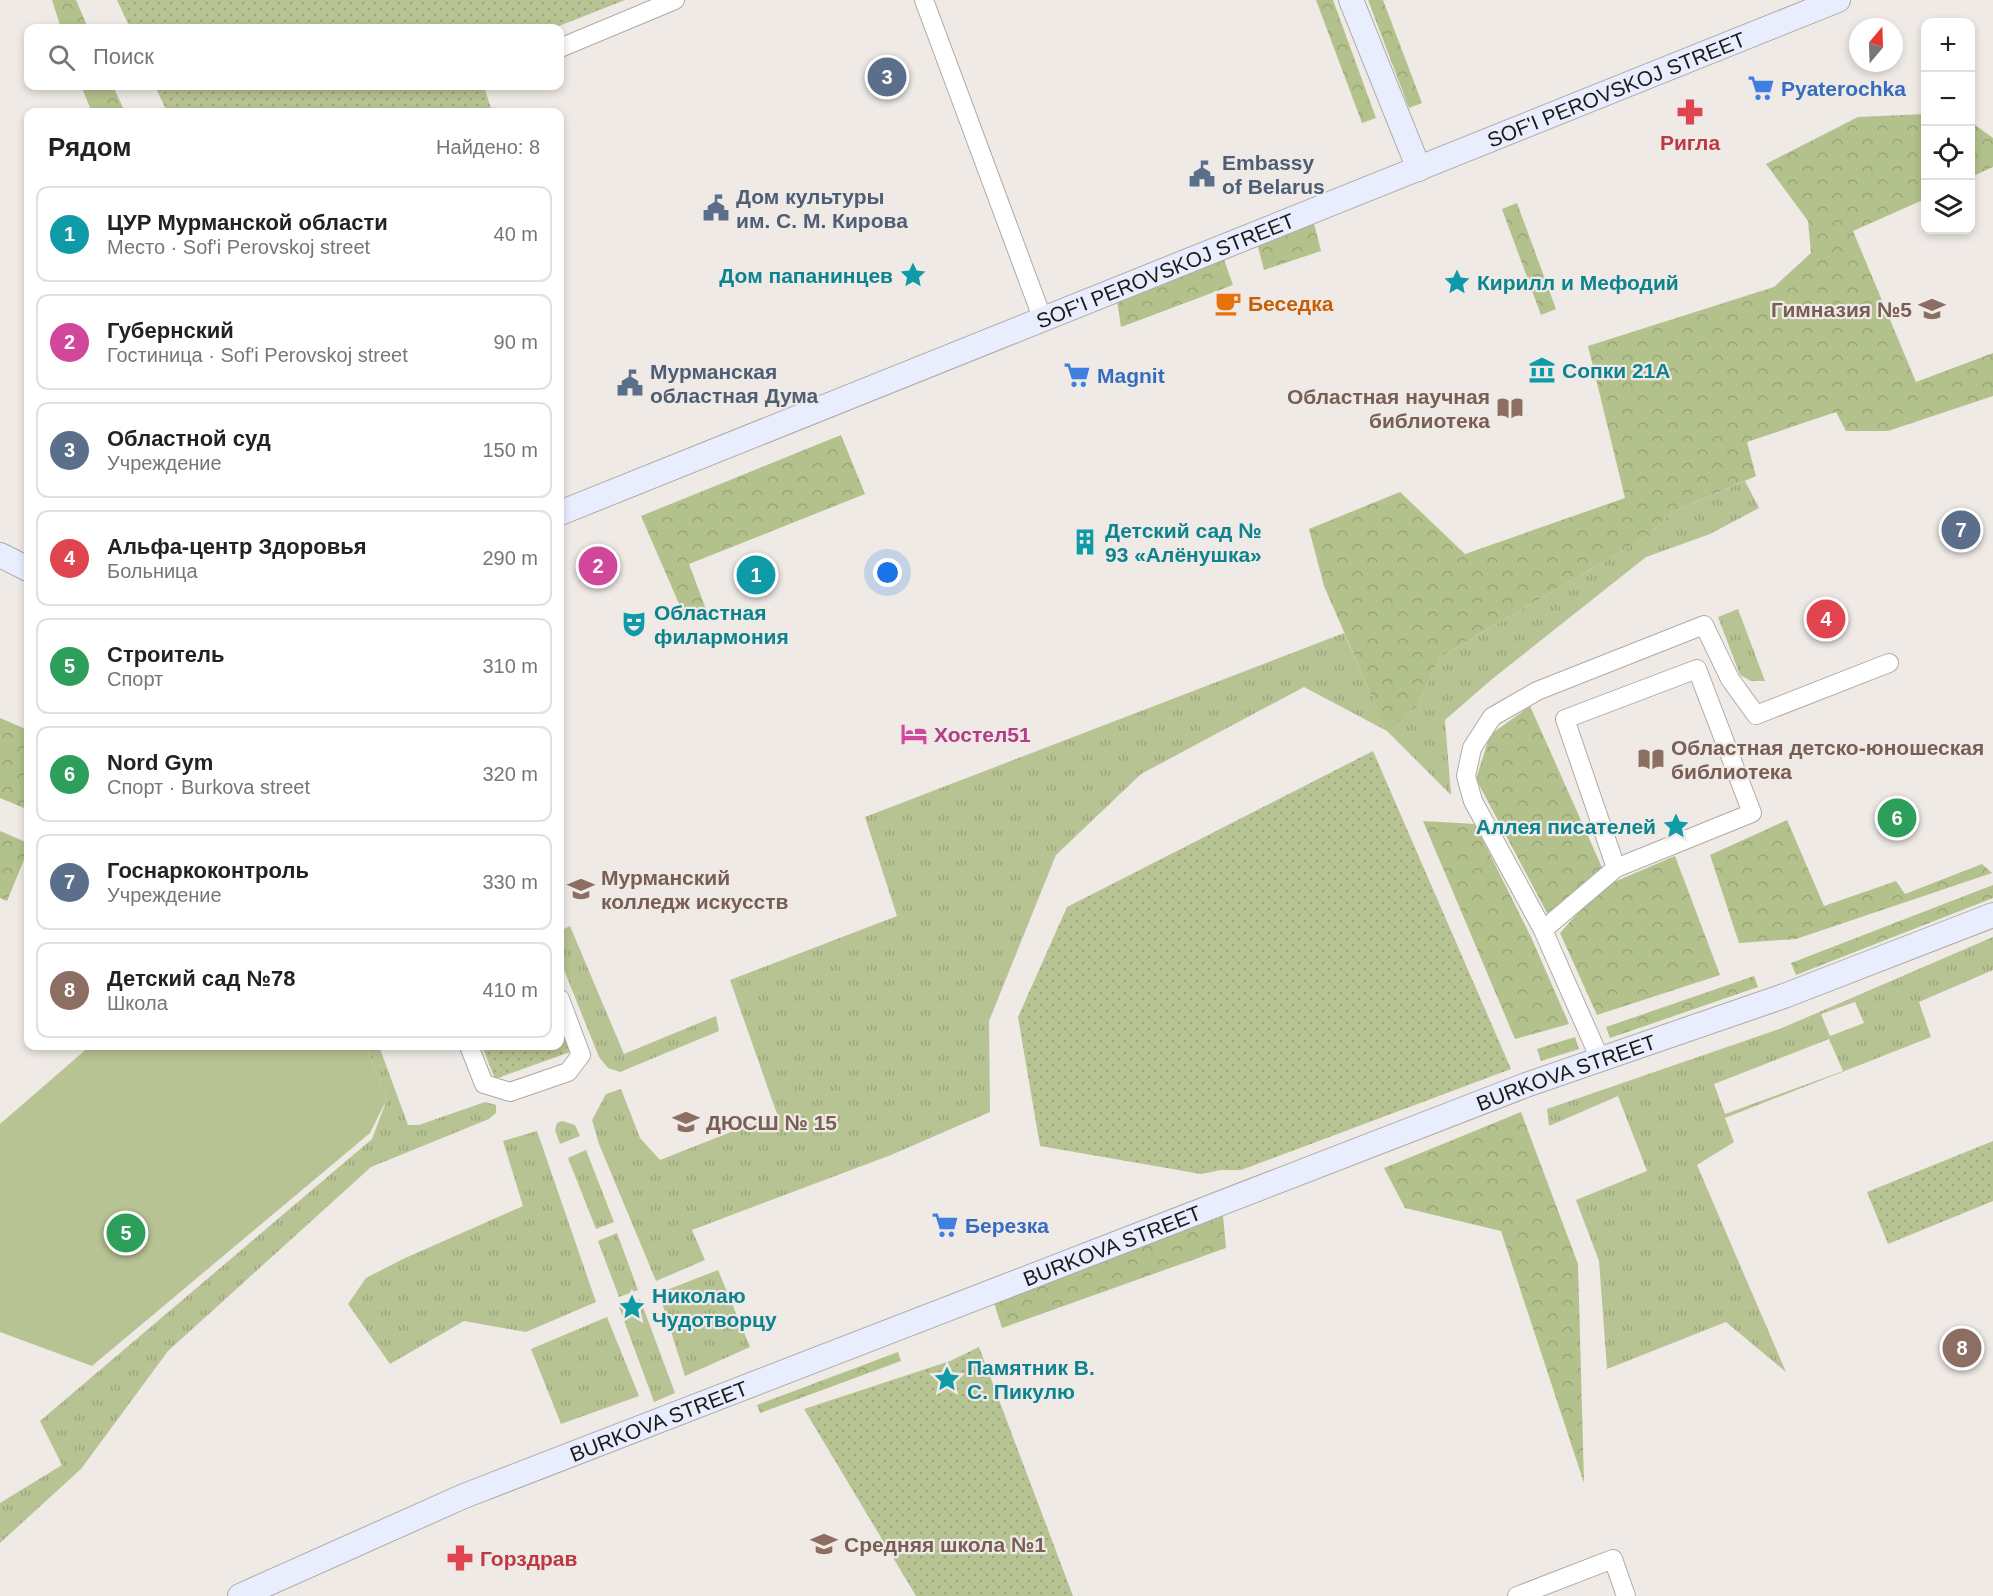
<!DOCTYPE html>
<html lang="ru">
<head>
<meta charset="utf-8">
<style>
	body { margin:0; font-family:Helvetica,sans-serif; background:#f2f2f2; color:#222 }
	.controls { position:absolute; right:18px; top:18px; display:grid; overflow:hidden; border-radius:12px; box-shadow:0 3px 9px #0003 }
	.controls button { width:54px; height:54px; display:grid; place-items:center; padding:0; border:0; border-bottom:2px solid #e0e0e0; background:#fff; color:#222; font:30px sans-serif }
	.compass { position:absolute; left:1849px; top:18px; width:54px; height:54px; border-radius:50%; background:#fff; box-shadow:0 3px 9px #0003; rotate:19deg }
	.you { position:absolute; left:888px; top:573px; width:21px; height:21px; margin:-15px; border:4px solid #fff; border-radius:50%; background:#1a73e8; box-shadow:0 0 0 9px #1a73e833 }
	.badge { display:grid; place-items:center; width:39px; height:39px; border-radius:50%; background:#295e7a; color:#fff; font-size:20px; font-weight:700 }
	.pin { position:absolute; translate:-50% -50%; border:3px solid #fff; box-shadow:0 2px 6px #0006 }
	.list { margin:0; padding:0; list-style:none }
	h2 { display:flex; justify-content:space-between; align-items:center; height:78px; margin:0; padding:0 24px; font-size:26px }
	h2 small { font-size:20px; font-weight:400; color:#767676 }
	.list li { display:grid; grid-template-columns:39px 1fr auto; gap:18px; align-items:center; box-sizing:border-box; height:96px; margin:0 12px 12px; padding:0 12px; border:2px solid #e0e0e0; border-radius:12px }
	.list b { display:block; font-size:22px; white-space:nowrap }
	.list p { margin:0; font-size:20px; white-space:nowrap; color:#767676 }
	.list em { font-size:20px; font-style:normal; color:#767676 }
	.icon { flex:none; width:33px; height:33px; fill:none; stroke:currentColor; stroke-width:2; stroke-linecap:round; stroke-linejoin:round }
	.map { position:relative; flex:none; width:1993px; height:1596px; overflow:hidden }
	.search { position:absolute; background:#fff; box-shadow:0 3px 9px #0003; left:24px; top:24px; width:540px; height:66px; display:flex; align-items:center; gap:15px; box-sizing:border-box; padding:0 21px; border-radius:12px; color:#767676; font-size:22px }
	.panel { position:absolute; background:#fff; box-shadow:0 3px 9px #0003; left:24px; top:108px; width:540px; height:942px; border-radius:12px }
	.map>svg:first-child { display:block }
	.grass { fill:url(#grass-tufts); fill-rule:evenodd }
	.forest { fill:url(#forest-crowns) }
	.park { fill:url(#park-dots) }
	.garden { fill:#b7c393 }
	.lines { fill:none; stroke-linecap:round; stroke-linejoin:round }
	.street-casing { stroke:#aeaaa6; stroke-width:20 }
	.secondary-casing { stroke:#aeaaa6; stroke-width:26 }
	.street { stroke:#fff; stroke-width:18 }
	.secondary { stroke:#e9eefe; stroke-width:24 }
	.labels { text-anchor:middle; dominant-baseline:central; stroke-width:4.5; stroke-linejoin:round; paint-order:stroke }
	.shop-label { font-size:21px; font-weight:bold; fill:#366cbe; stroke:#efeae6; text-anchor:start }
	.street-label { font-size:21px; fill:#1d1b19; stroke:#efeae6 }
	.health-label { font-size:21px; font-weight:bold; fill:#be3a42; stroke:#efeae6 }
	.service-label { font-size:21px; font-weight:bold; fill:#4e5e75; stroke:#efeae6; text-anchor:start }
	.culture-label { font-size:21px; font-weight:bold; fill:#0d838f; stroke:#efeae6; text-anchor:start }
	.food-label { font-size:21px; font-weight:bold; fill:#c56008; stroke:#efeae6; text-anchor:start }
	.education-label { font-size:21px; font-weight:bold; fill:#785e54; stroke:#efeae6; text-anchor:start }
	.hotel-label { font-size:21px; font-weight:bold; fill:#b23c85; stroke:#efeae6; text-anchor:start }
</style>
</head>
<body>
<div class="map">
<svg width="1993" height="1596" viewBox="0 0 1993 1596">
	<defs>
		<pattern id="grass-tufts" width="24" height="20" patternUnits="userSpaceOnUse" patternTransform="scale(1.5)"><rect width="24" height="20" fill="#b7c393"/><path d="M3 7l-1-3M5 7V3M7 7l1-3M15 17l-1-3M17 17v-4M19 17l1-3" fill="none" stroke="#9da77e"/></pattern>
		<pattern id="forest-crowns" width="20" height="18" patternUnits="userSpaceOnUse" patternTransform="scale(1.5)"><rect width="20" height="18" fill="#b3c18c"/><path d="M2 6a3 3 0 1 1 6 0M12 15a3 3 0 1 1 6 0" fill="none" stroke="#9aa578"/></pattern>
		<pattern id="park-dots" width="8" height="8" patternUnits="userSpaceOnUse" patternTransform="scale(1.5)"><rect width="8" height="8" fill="#b7c393"/><path d="M2 2h.1M6 6h.1" fill="none" stroke="#9da77e" stroke-width="1.8" stroke-linecap="round"/></pattern>
	</defs>
	<rect width="100%" height="100%" fill="#efeae6"/>
	<!-- grass -->
	<path class="grass" d="M 1745,481 L 1759,508 L 1710,534 L 1646,557 L 1491,680 L 1445,720 L 1451,795 L 1387,731 L 1304,687 L 1141,774 L 1056,855 L 989,1021 L 990,1112 L 891,1155 L 692,1230 L 705,1260 L 656,1281 L 599,1144 L 592,1120 L 606,1094 L 621,1089 L 640,1138 L 660,1160 L 777,1114 L 730,980 L 897,916 L 865,817 L 1344,633 L 1387,730 L 1417,707 L 1440,657 L 1644,538 L 1673,512 Z
		M 1738,609 L 1765,681 L 1751,681 L 1740,675 L 1718,617 Z
		M 570,926 L 624,1054 L 716,1016 L 719,1031 L 620,1072 L 608,1068 L 599,1057 L 560,960 L 560,931 Z
		M 1993,937 L 1993,970 L 1919,1002 L 1931,1037 L 1725,1118 L 1734,1142 L 1697,1165 L 1786,1372 L 1726,1322 L 1607,1369 L 1599,1261 L 1576,1200 L 1647,1171 L 1618,1096 L 1549,1126 L 1547,1109 L 1782,1028 ZM 1855,1002 L 1864,1023 L 1830,1036 L 1821,1014 ZM 1829,1039 L 1843,1071 L 1725,1114 L 1714,1084 Z
		M 366,1046 L 379,1046 L 408,1125 L 419,1125 L 485,1102 L 496,1105 L 496,1113 L 489,1119 L 371,1167 L 168,1351 L 81,1469 L 0,1543 L 0,1503 L 62,1465 L 40,1421 L 372,1139 L 387,1099 Z
		M 562,1121 L 575,1125 L 580,1136 L 560,1144 L 555,1130 L 557,1123 Z
		M 537,1131 L 596,1302 L 526,1332 L 464,1321 L 390,1364 L 348,1304 L 366,1278 L 403,1259 L 523,1206 L 503,1141 Z
		M 586,1150 L 614,1222 L 596,1229 L 568,1158 Z
		M 617,1233 L 638,1290 L 619,1297 L 598,1241 Z
		M 718,1270 L 750,1347 L 685,1376 L 659,1293 Z
		M 640,1299 L 675,1393 L 654,1402 L 619,1307 Z
		M 607,1317 L 639,1396 L 561,1424 L 531,1349 Z"/>
	<!-- forest -->
	<path class="forest" d="M 52,0 L 76,0 L 88,28 L 61,28 Z
		M 1316,0 L 1333,0 L 1376,118 L 1362,123 Z
		M 1368,0 L 1383,0 L 1422,103 L 1409,108 Z
		M 81,86 L 113,86 L 125,112 L 92,112 Z
		M 1925,114 L 1925,199 L 1853,231 L 1916,382 L 1993,353 L 1993,396 L 1888,431 L 1846,431 L 1836,412 L 1747,442 L 1756,476 L 1673,512 L 1644,538 L 1440,657 L 1417,707 L 1387,731 L 1324,586 L 1309,529 L 1400,492 L 1465,554 L 1625,498 L 1588,346 L 1774,287 L 1811,253 L 1808,221 L 1766,164 L 1858,117 Z
		M 1971,122 L 1993,138 L 1993,167 L 1971,177 Z
		M 1517,203 L 1556,309 L 1541,315 L 1502,209 Z
		M 1313,219 L 1321,251 L 1264,270 L 1257,243 Z
		M 1222,254 L 1233,285 L 1121,327 L 1116,294 Z
		M 841,435 L 865,494 L 689,564 L 707,612 L 686,620 L 641,516 Z
		M 1530,706 L 1604,872 L 1547,913 L 1476,779 L 1490,735 Z
		M 0,718 L 28,730 L 28,797 L 24,808 L 0,798 Z
		M 1787,820 L 1824,906 L 1896,881 L 1905,894 L 1982,864 L 1992,873 L 1796,939 L 1739,943 L 1710,855 Z
		M 1423,821 L 1475,824 L 1531,937 L 1569,1024 L 1515,1039 Z
		M 0,831 L 28,843 L 28,850 L 7,901 L 0,898 Z
		M 1675,856 L 1720,975 L 1597,1015 L 1560,933 L 1600,888 Z
		M 1993,885 L 1993,898 L 1796,975 L 1791,963 Z
		M 1754,976 L 1758,987 L 1610,1038 L 1606,1027 Z
		M 1575,1037 L 1579,1049 L 1541,1061 L 1537,1049 Z
		M 1521,1112 L 1578,1264 L 1584,1483 L 1501,1231 L 1405,1208 L 1384,1168 Z
		M 1223,1216 L 1226,1248 L 1002,1328 L 994,1303 Z
		M 898,1352 L 901,1361 L 760,1413 L 757,1405 Z"/>
	<!-- park -->
	<path class="park" d="M 117,0 L 625,0 L 554,28 L 130,28 Z
		M 155,86 L 484,86 L 492,112 L 167,112 Z
		M 1373,751 L 1511,1069 L 1241,1170 L 1221,1170 L 1201,1174 L 1040,1146 L 1018,1017 L 1067,907 Z
		M 560,1017 L 573,1051 L 495,1079 L 482,1046 L 560,1046 Z
		M 1993,1141 L 1993,1201 L 1888,1244 L 1867,1192 Z
		M 979,1347 L 1073,1596 L 916,1596 L 804,1409 L 950,1361 Z"/>
	<!-- garden -->
	<path class="garden" d="M 90,1046 L 366,1046 L 387,1099 L 370,1133 L 92,1366 L 0,1332 L 0,1124 Z"/>
	<g class="lines">
		<!-- street casing -->
		<g class="street-casing">
			<path id="street" d="M 924,0 L 1043,320
				M 560,48 L 675,0
				M 1543,930 L 1616,868 L 1752,813 L 1697,669 L 1565,719 L 1616,868
				M 469,1046 L 484,1084 L 510,1092 L 568,1072 L 581,1055 L 560,999
				M 1600,1059 L 1543,930 L 1473,801 L 1466,776 L 1472,748 L 1492,717 L 1537,691 L 1704,625 L 1730,679 L 1756,715 L 1889,663
				M 1517,1596 L 1613,1559 L 1626,1596"/>
		</g>
		<!-- secondary casing -->
		<g class="secondary-casing">
			<g id="secondary">
				<path d="M 1351,0 L 1419,169"/>
				<path id="s1" d="M 560,513 L 1838,0"/>
				<path d="M 0,555 L 28,569"/>
				<path id="s2" d="M 240,1596 L 464,1496 L 1526,1085 L 1784,996 L 1993,915"/>
			</g>
		</g>
		<!-- street -->
		<use href="#street" class="street"/>
		<!-- secondary -->
		<use href="#secondary" class="secondary"/>
	</g>
	<!-- icons -->
	<defs>
		<g id="supermarket-bare" transform="scale(2.07)"><path d="M-6-5.5h2.5l.6 2H6L4.5 2H-2.5L-4.4-4H-6ZM-1.5 3.2a1.3 1.3 0 1 0 .1 0ZM3 3.2a1.3 1.3 0 1 0 .1 0Z" fill="#3f7fe0" stroke="#efeae6" stroke-width="2.5" paint-order="stroke"/></g>
		<g id="pharmacy-bare" transform="scale(2.07)"><path d="M-2-6h4v4h4v4h-4v4h-4v-4h-4v-4h4Z" fill="#e0444e" stroke="#efeae6" stroke-width="2.5" paint-order="stroke"/></g>
		<g id="civic-bare" transform="scale(2.07)"><path d="M-.6-6.5H3V-4.5H.6V-3L4-1V1h2V6H-6V1h2V-1L-.6-3ZM-1.2 2.5V6h2.4V2.5Z" fill="#5c6f8a" stroke="#efeae6" stroke-width="2.5" paint-order="stroke"/></g>
		<g id="sight-bare" transform="scale(2.07)"><path d="M0-6L1.8-2.2L6-1.7L2.9 1.2L3.7 5.4L0 3.3L-3.7 5.4L-2.9 1.2L-6-1.7L-1.8-2.2Z" fill="#0f9aa8" stroke="#efeae6" stroke-width="2.5" paint-order="stroke"/></g>
		<g id="cafe-bare" transform="scale(2.07)"><path d="M-5.5-4.5H6V0H3Q3 3.5 0 3.5H-2.5Q-5.5 3.5-5.5 0ZM3-3.2v2h1.7v-2ZM-6 4.5H4V6H-6Z" fill="#e8710a" stroke="#efeae6" stroke-width="2.5" paint-order="stroke"/></g>
		<g id="school-bare" transform="scale(2.07)"><path d="M0-5L7-2L0 1L-7-2ZM-4 1L0 2.5L4 1V4Q0 6-4 4Z" fill="#8d6e63" stroke="#efeae6" stroke-width="2.5" paint-order="stroke"/></g>
		<g id="museum-bare" transform="scale(2.07)"><path d="M0-6L6-3V-2H-6V-3ZM-5-1h2V3h-2ZM-1-1h2V3h-2ZM3-1h2V3H3ZM-6 4H6V6H-6Z" fill="#0f9aa8" stroke="#efeae6" stroke-width="2.5" paint-order="stroke"/></g>
		<g id="library-bare" transform="scale(2.07)"><path d="M-6-4Q-3-5.5-.7-3.5V5Q-3 3-6 4ZM6-4Q3-5.5 .7-3.5V5Q3 3 6 4Z" fill="#8d6e63" stroke="#efeae6" stroke-width="2.5" paint-order="stroke"/></g>
		<g id="building-bare" transform="scale(2.07)"><path d="M-4-6H4V6H1V3H-1V6H-4ZM-2.5-4.3h1.7v1.8h-1.7ZM.8-4.3h1.7v1.8H.8ZM-2.5-1h1.7V.8h-1.7ZM.8-1h1.7V.8H.8Z" fill="#0f9aa8" stroke="#efeae6" stroke-width="2.5" paint-order="stroke"/></g>
		<g id="theatre-bare" transform="scale(2.07)"><path d="M-5-5.5Q0-4 5-5.5V0Q5 5 0 6Q-5 5-5 0ZM-3.3-2.5H-1v1.5H-3.3ZM1-2.5H3.3v1.5H1ZM-2.8 1Q0 5.5 2.8 1Z" fill="#0f9aa8" stroke="#efeae6" stroke-width="2.5" paint-order="stroke"/></g>
		<g id="hotel-bare" transform="scale(2.07)"><path d="M-6-4.5h1.5V1H6V5H4.5V3h-9V5H-6ZM-4 0a1.8 1.8 0 1 1 3.6 0ZM.5 0V-2.5h3Q6-2.5 6 0Z" fill="#d1479c" stroke="#efeae6" stroke-width="2.5" paint-order="stroke"/></g>
		<g id="university-bare" transform="scale(2.07)"><path d="M0-5L7-2L0 1L-7-2ZM-4 1L0 2.5L4 1V4Q0 6-4 4Z" fill="#8d6e63" stroke="#efeae6" stroke-width="2.5" paint-order="stroke"/></g>
	</defs>
	<g fill-rule="evenodd">
		<use href="#supermarket-bare" x="1761" y="88"/>
		<use href="#pharmacy-bare" x="1690" y="112"/>
		<use href="#civic-bare" x="1202" y="174"/>
		<use href="#civic-bare" x="716" y="208"/>
		<use href="#sight-bare" x="913" y="275"/>
		<use href="#sight-bare" x="1457" y="282"/>
		<use href="#cafe-bare" x="1228" y="303"/>
		<use href="#school-bare" x="1932" y="309"/>
		<use href="#museum-bare" x="1542" y="370"/>
		<use href="#supermarket-bare" x="1077" y="375"/>
		<use href="#civic-bare" x="630" y="383"/>
		<use href="#library-bare" x="1510" y="408"/>
		<use href="#building-bare" x="1085" y="542"/>
		<use href="#theatre-bare" x="634" y="624"/>
		<use href="#hotel-bare" x="914" y="734"/>
		<use href="#library-bare" x="1651" y="759"/>
		<use href="#sight-bare" x="1676" y="826"/>
		<use href="#university-bare" x="581" y="889"/>
		<use href="#school-bare" x="686" y="1122"/>
		<use href="#supermarket-bare" x="945" y="1225"/>
		<use href="#sight-bare" x="632" y="1307"/>
		<use href="#sight-bare" x="947" y="1379"/>
		<use href="#school-bare" x="824" y="1544"/>
		<use href="#pharmacy-bare" x="460" y="1558"/>
	</g>
	<g class="labels">
		<!-- shop labels -->
		<g class="shop-label">
			<text x="1781" y="88">Pyaterochka</text>
			<text x="1097" y="375">Magnit</text>
			<text x="965" y="1225">Березка</text>
		</g>
		<!-- street labels -->
		<g class="street-label">
			<text stroke="none"><textPath href="#s1" startOffset="1138">SOF'I PEROVSKOJ STREET</textPath></text>
			<text stroke="none"><textPath href="#s1" startOffset="652">SOF'I PEROVSKOJ STREET</textPath></text>
			<text stroke="none"><textPath href="#s2" startOffset="1426">BURKOVA STREET</textPath></text>
			<text stroke="none"><textPath href="#s2" startOffset="940">BURKOVA STREET</textPath></text>
			<text stroke="none"><textPath href="#s2" startOffset="454">BURKOVA STREET</textPath></text>
		</g>
		<!-- health labels -->
		<g class="health-label">
			<text x="1690" y="142">Ригла</text>
			<text x="480" y="1558" text-anchor="start">Горздрав</text>
		</g>
		<!-- service labels -->
		<g class="service-label">
			<text x="1222" y="162">Embassy<tspan x="1222" dy="24">of Belarus</tspan></text>
			<text x="736" y="196">Дом культуры<tspan x="736" dy="24">им. С. М. Кирова</tspan></text>
			<text x="650" y="371">Мурманская<tspan x="650" dy="24">областная Дума</tspan></text>
		</g>
		<!-- culture labels -->
		<g class="culture-label">
			<text x="893" y="275" text-anchor="end">Дом папанинцев</text>
			<text x="1477" y="282">Кирилл и Мефодий</text>
			<text x="1562" y="370">Сопки 21А</text>
			<text x="1105" y="530">Детский сад №<tspan x="1105" dy="24">93 «Алёнушка»</tspan></text>
			<text x="654" y="612">Областная<tspan x="654" dy="24">филармония</tspan></text>
			<text x="1656" y="826" text-anchor="end">Аллея писателей</text>
			<text x="652" y="1295">Николаю<tspan x="652" dy="24">Чудотворцу</tspan></text>
			<text x="967" y="1367">Памятник В.<tspan x="967" dy="24">С. Пикулю</tspan></text>
		</g>
		<!-- food labels -->
		<g class="food-label">
			<text x="1248" y="303">Беседка</text>
		</g>
		<!-- education labels -->
		<g class="education-label">
			<text x="1912" y="309" text-anchor="end">Гимназия №5</text>
			<text x="1490" y="396" text-anchor="end">Областная научная<tspan x="1490" dy="24">библиотека</tspan></text>
			<text x="1671" y="747">Областная детско-юношеская<tspan x="1671" dy="24">библиотека</tspan></text>
			<text x="601" y="877">Мурманский<tspan x="601" dy="24">колледж искусств</tspan></text>
			<text x="706" y="1122">ДЮСШ № 15</text>
			<text x="844" y="1544">Средняя школа №1</text>
		</g>
		<!-- hotel labels -->
		<g class="hotel-label">
			<text x="934" y="734">Хостел51</text>
		</g>
	</g>
</svg>
<div class="controls">
<button>+</button>
<button>−</button>
<button><svg class="icon" aria-label="locate" viewBox="0 0 24 24"><circle cx="12" cy="12" r="6"/><path d="M12 2v4M12 18v4M2 12h4M18 12h4"/></svg></button>
<button><svg class="icon" aria-label="layers" viewBox="0 0 24 24"><path d="M12 4l9 5-9 5-9-5zM3 14l9 5 9-5"/></svg></button>
</div>
<svg class="compass" viewBox="-18 -18 36 36"><path d="M0-13l5 13h-10z" fill="#e53935"/><path d="M0 13l5-13h-10z" fill="#767676"/></svg>
<div class="you"></div>
<div class="pin badge" style="left:756px;top:575px;background:#0f9aa8">1</div>
<div class="pin badge" style="left:598px;top:566px;background:#d1479c">2</div>
<div class="pin badge" style="left:887px;top:77px;background:#5c6f8a">3</div>
<div class="pin badge" style="left:1826px;top:619px;background:#e0444e">4</div>
<div class="pin badge" style="left:126px;top:1233px;background:#2e9e5b">5</div>
<div class="pin badge" style="left:1897px;top:818px;background:#2e9e5b">6</div>
<div class="pin badge" style="left:1961px;top:530px;background:#5c6f8a">7</div>
<div class="pin badge" style="left:1962px;top:1348px;background:#8d6e63">8</div>
<div class="search"><svg class="icon" aria-label="search" viewBox="0 0 24 24"><circle cx="10" cy="10" r="6"/><path d="M15 15l6 6"/></svg>Поиск</div>
<section class="panel">
<h2>Рядом<small>Найдено: 8</small></h2>
<ul class="list">
<li><span class="badge" style="background:#0f9aa8">1</span><div><b>ЦУР Мурманской области</b><p>Место · Sof'i Perovskoj street</p></div><em>40 m</em></li>
<li><span class="badge" style="background:#d1479c">2</span><div><b>Губернский</b><p>Гостиница · Sof'i Perovskoj street</p></div><em>90 m</em></li>
<li><span class="badge" style="background:#5c6f8a">3</span><div><b>Областной суд</b><p>Учреждение</p></div><em>150 m</em></li>
<li><span class="badge" style="background:#e0444e">4</span><div><b>Альфа-центр Здоровья</b><p>Больница</p></div><em>290 m</em></li>
<li><span class="badge" style="background:#2e9e5b">5</span><div><b>Строитель</b><p>Спорт</p></div><em>310 m</em></li>
<li><span class="badge" style="background:#2e9e5b">6</span><div><b>Nord Gym</b><p>Спорт · Burkova street</p></div><em>320 m</em></li>
<li><span class="badge" style="background:#5c6f8a">7</span><div><b>Госнаркоконтроль</b><p>Учреждение</p></div><em>330 m</em></li>
<li><span class="badge" style="background:#8d6e63">8</span><div><b>Детский сад №78</b><p>Школа</p></div><em>410 m</em></li>
</ul>
</section>
</div>
</body>
</html>
